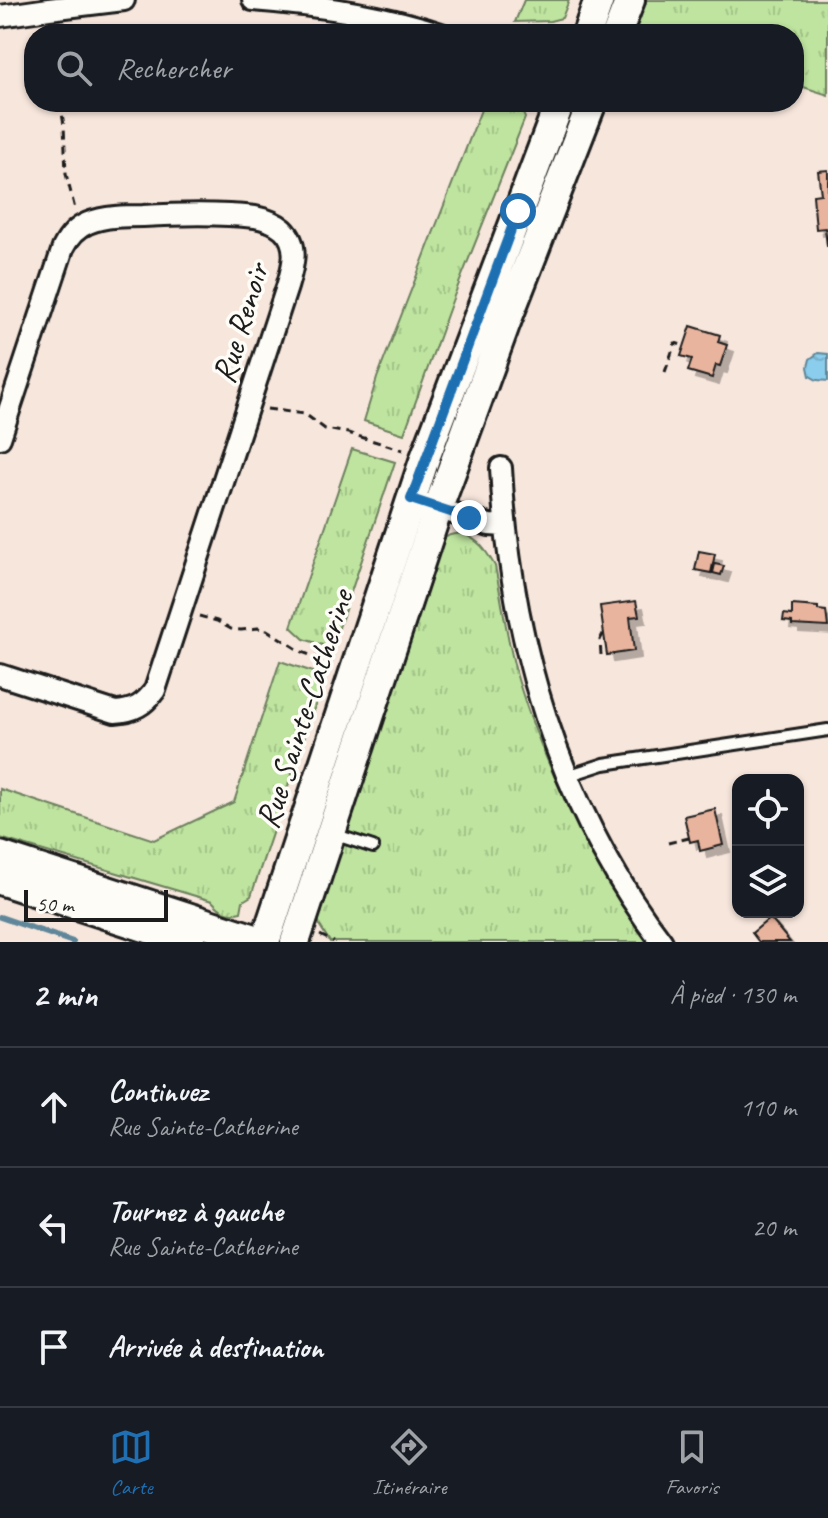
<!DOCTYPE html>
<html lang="fr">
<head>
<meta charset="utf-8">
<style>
	body { margin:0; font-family:Caveat,sans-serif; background:#20242c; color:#f1f3f6 }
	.controls { position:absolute; right:24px; bottom:24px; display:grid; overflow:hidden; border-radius:16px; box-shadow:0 2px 6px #0004 }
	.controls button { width:72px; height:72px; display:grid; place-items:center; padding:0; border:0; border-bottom:2px solid #363941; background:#171b24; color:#f1f3f6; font:40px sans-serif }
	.scale { position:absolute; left:24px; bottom:20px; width:144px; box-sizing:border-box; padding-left:8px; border:4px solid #1c1c1c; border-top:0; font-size:22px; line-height:28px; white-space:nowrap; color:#1c1c1c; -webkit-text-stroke:6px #fdfcf7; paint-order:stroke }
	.stop { position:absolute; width:24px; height:24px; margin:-18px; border:6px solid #1f6fb2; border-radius:50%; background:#fff }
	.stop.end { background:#1f6fb2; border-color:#fff; box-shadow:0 2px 8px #0008 }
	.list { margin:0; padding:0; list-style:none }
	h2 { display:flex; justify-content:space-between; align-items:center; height:104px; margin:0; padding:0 32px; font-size:34px }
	h2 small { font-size:26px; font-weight:400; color:#9ea1a6 }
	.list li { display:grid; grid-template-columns:52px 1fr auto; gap:24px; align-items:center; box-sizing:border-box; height:120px; padding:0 32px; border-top:2px solid #363941 }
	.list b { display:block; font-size:30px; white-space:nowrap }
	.list p { margin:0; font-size:26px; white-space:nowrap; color:#9ea1a6 }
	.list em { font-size:26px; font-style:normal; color:#9ea1a6 }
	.icon { flex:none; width:44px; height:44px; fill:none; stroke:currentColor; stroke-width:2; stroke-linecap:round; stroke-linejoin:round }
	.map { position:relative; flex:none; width:828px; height:942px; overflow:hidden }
	.search { position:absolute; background:#171b24; box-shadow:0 2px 6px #0004; left:24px; right:24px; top:24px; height:88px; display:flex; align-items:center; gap:20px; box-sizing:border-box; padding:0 28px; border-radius:32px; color:#9ea1a6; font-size:30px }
	.sheet { height:464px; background:#171b24 }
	nav { display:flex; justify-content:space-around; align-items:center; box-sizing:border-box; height:112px; border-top:2px solid #363941; background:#171b24; font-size:22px; color:#9ea1a6 }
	nav a { display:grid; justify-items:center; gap:4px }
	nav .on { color:#1f6fb2 }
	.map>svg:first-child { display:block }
	.grass { fill:url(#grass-tufts); stroke:#6d805e; stroke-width:2 }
	.water { fill:url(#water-ripples); stroke:#5e8699; stroke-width:2 }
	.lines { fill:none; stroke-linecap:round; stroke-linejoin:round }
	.stream { stroke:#5e8699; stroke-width:6 }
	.building { fill:#e9b49e; stroke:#1c1c1c; stroke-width:2; filter:url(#shadow) }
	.lane-casing { stroke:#1c1c1c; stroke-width:16 }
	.street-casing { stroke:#1c1c1c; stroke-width:26 }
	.secondary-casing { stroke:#1c1c1c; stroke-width:34 }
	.path { stroke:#1c1c1c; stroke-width:3; stroke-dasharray:8 6; stroke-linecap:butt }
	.lane { stroke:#fdfcf7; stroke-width:10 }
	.street { stroke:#fdfcf7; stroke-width:20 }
	.secondary { stroke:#fdfcf7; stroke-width:28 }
	.route { stroke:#1f6fb2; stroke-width:10 }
	.labels { text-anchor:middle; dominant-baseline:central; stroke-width:7; stroke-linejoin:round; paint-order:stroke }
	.street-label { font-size:34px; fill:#1c1c1c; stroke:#fdfcf7 }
</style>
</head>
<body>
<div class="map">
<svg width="828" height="942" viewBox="0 0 828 942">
	<defs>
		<pattern id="grass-tufts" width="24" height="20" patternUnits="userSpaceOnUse" patternTransform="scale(2)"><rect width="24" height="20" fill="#bee49f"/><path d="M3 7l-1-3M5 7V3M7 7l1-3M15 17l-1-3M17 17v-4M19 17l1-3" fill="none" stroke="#a3c388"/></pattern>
		<pattern id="water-ripples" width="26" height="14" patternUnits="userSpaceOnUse" patternTransform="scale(2)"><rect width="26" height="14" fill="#8acdec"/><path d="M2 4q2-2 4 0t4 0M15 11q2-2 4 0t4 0" fill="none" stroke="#76afca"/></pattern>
		<filter id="shadow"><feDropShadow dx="7" dy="7" stdDeviation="0" flood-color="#0004"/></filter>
	</defs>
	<rect width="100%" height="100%" fill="#f7e6dc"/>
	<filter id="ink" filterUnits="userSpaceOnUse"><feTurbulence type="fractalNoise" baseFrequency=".0125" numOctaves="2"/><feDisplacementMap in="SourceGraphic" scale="16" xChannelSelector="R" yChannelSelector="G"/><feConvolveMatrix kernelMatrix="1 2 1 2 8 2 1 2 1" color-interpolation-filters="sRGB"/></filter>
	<g filter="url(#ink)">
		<!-- grass -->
		<path class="grass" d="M 524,0 L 569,0 L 562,18 L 550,21 L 515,22 Z
			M 640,0 L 828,0 L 828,95 L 794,84 L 794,34 L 637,34 L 628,31 Z
			M 484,102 L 516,102 L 520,106 L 525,118 L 452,301 L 404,434 L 364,421 L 377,378 Z
			M 352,449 L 395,462 L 332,648 L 304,639 L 291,627 Z
			M 462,533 C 480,541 485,549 495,566 C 503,605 508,649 520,686 C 548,777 594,862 647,942 L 330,942 L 320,926 L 317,914 L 438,542 L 450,535 Z
			M 280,661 L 325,676 L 251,896 L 243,901 L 241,912 C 227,915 221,911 212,901 L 0,838 L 0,789 L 154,840 L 234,802 Z"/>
		<!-- water -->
		<path class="water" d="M 818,353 L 828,354 L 828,381 L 817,380 L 810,376 L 808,367 L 810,359 Z"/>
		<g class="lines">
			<!-- stream -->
			<path class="stream" d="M 0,917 L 73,942"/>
		</g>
		<!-- building -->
		<path class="building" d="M 828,170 L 828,246 L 827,246 L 825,228 L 816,229 L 813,195 L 821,194 L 818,171 Z
			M 691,326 L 720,335 L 718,342 L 727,345 L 720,366 L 716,365 L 712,378 L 688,371 L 692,359 L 681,356 Z
			M 699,551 L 715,554 L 711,573 L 695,570 Z
			M 715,564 L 724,566 L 721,575 L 713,573 Z
			M 636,601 L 639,616 L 630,617 L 634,651 L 607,655 L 600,606 Z
			M 792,605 L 818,607 L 818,610 L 826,611 L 828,627 L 792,625 L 792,622 L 783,621 L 784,614 L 792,615 Z
			M 715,809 L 723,845 L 700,851 L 698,840 L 690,842 L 684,816 Z
			M 770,918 L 790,942 L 759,942 L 752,933 Z"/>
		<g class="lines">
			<!-- lane casing -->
			<g class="lane-casing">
				<path id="lane" d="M 567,776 L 604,764 L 828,730
					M 333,834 L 373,847"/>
			</g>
			<!-- street casing -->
			<g class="street-casing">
				<path id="street" d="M 253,0 C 317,5 381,14 441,34
					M 0,16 L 49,9 L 124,0
					M 0,438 L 63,248 C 69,236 76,228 88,223 C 105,216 126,216 143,216 C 180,214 218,213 255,217 C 265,219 275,222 283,229 C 300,245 293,267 287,287 L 155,690 C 144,705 134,711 115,712 L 0,675
					M 501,468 C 510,637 558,806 662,942
					M 428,505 L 489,525 L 505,526"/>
			</g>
			<!-- secondary casing -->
			<g class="secondary-casing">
				<path id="secondary" d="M 587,34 L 599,0
					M 617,34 L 630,0
					M 0,856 L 264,942
					M 0,880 L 191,942
					M 265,942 L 425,458 L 560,102
					M 295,942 L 438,508 L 506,322 L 592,102"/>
			</g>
			<!-- path -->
			<path class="path" d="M 60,102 L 64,125 L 66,174 L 75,209
				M 665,372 L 675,343 L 685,346
				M 267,409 L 305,414 L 325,429 L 348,433 L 403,450
				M 199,616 L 217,621 L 231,629 L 241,630 L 258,628 L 267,630 L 302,652 L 332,663
				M 601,655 L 600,640 L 604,632
				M 668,843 L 689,838
				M 320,935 L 334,942"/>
			<!-- lane -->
			<use href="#lane" class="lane"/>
			<!-- street -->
			<use href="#street" class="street"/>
			<!-- secondary -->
			<use href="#secondary" class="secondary"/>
		</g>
	</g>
	<g class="lines" filter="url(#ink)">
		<!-- route -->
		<path class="route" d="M 469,518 L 411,499 L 518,211"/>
	</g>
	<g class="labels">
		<!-- street labels -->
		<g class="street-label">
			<text transform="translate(240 323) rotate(-73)">Rue Renoir</text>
			<text transform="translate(304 709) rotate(-72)">Rue Sainte-Catherine</text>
		</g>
	</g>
</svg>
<div class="controls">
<button><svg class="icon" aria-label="locate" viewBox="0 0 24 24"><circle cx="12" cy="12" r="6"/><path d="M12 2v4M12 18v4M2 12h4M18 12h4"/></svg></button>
<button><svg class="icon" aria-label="layers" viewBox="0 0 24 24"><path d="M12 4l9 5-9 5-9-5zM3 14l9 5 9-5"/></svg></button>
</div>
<div class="scale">50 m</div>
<div class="stop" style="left:518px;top:211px"></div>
<div class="stop end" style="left:469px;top:518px"></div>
<div class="search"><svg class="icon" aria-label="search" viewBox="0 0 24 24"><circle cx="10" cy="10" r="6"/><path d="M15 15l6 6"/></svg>Rechercher</div>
</div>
<section class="sheet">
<h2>2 min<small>À pied · 130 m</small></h2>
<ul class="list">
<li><svg class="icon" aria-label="ahead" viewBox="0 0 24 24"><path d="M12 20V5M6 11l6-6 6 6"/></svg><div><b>Continuez</b><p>Rue Sainte-Catherine</p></div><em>110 m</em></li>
<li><svg class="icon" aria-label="left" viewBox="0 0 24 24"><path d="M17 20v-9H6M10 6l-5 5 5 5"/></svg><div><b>Tournez à gauche</b><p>Rue Sainte-Catherine</p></div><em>20 m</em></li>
<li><svg class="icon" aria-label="arrive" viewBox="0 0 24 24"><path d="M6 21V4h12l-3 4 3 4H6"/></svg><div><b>Arrivée à destination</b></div></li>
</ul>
</section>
<nav>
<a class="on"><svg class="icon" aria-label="map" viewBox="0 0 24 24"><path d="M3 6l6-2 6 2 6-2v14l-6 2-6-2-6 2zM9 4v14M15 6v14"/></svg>Carte</a>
<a><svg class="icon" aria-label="directions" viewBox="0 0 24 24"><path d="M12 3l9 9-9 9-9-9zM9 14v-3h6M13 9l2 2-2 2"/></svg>Itinéraire</a>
<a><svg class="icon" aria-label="saved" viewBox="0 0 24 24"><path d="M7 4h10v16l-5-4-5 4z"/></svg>Favoris</a>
</nav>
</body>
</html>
